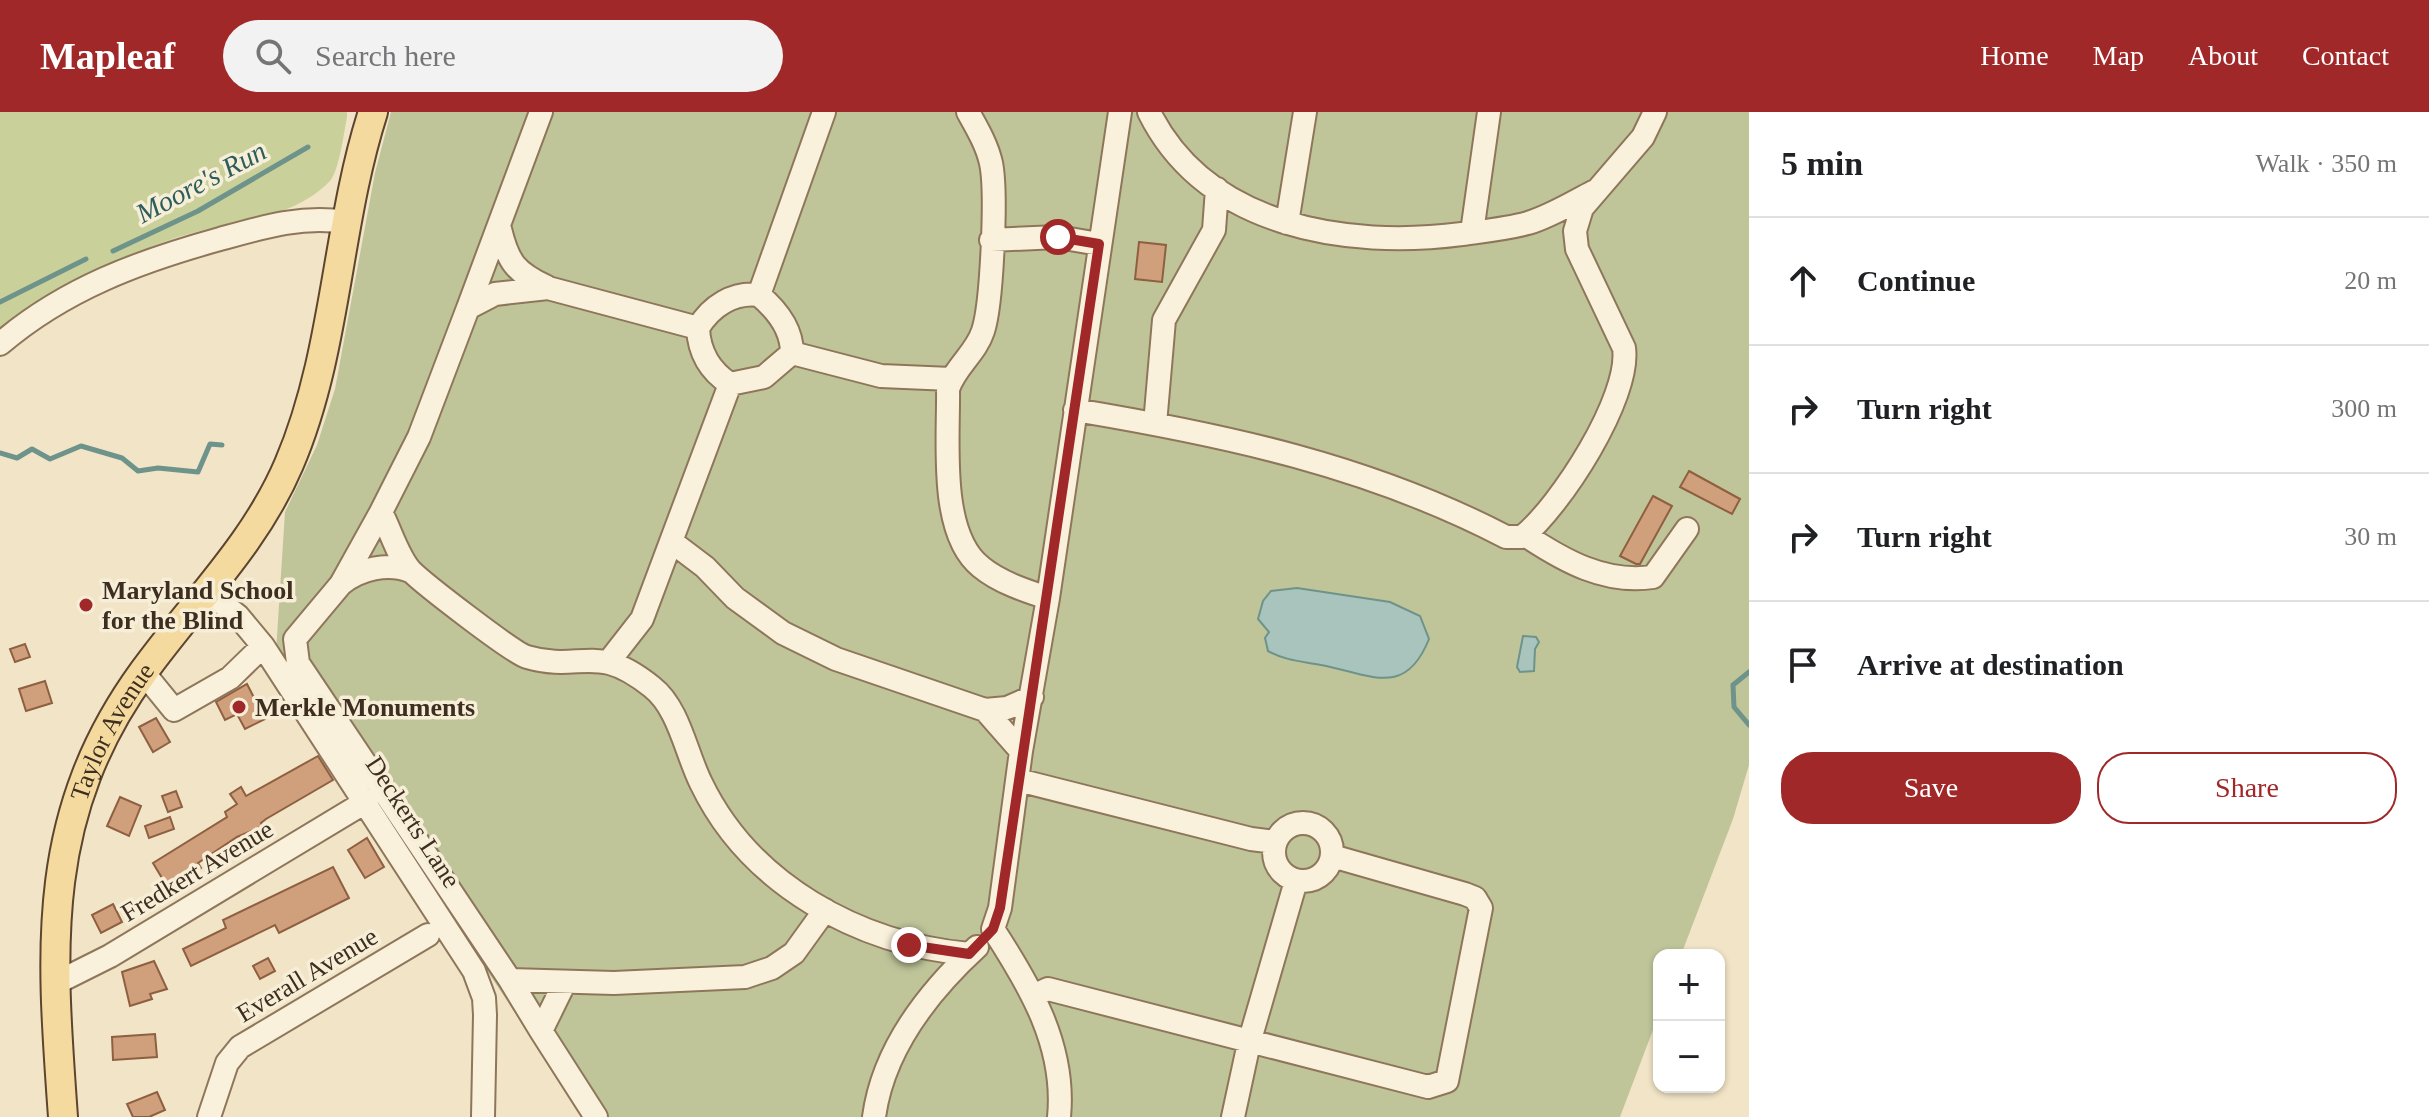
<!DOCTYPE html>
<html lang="en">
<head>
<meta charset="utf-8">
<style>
	body { margin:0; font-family:Georgia,serif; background:#f2f2f2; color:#202124 }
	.controls { position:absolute; right:24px; bottom:24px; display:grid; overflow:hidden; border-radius:16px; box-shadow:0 2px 6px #0004 }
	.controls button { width:72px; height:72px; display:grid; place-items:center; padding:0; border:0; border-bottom:2px solid #e0e0e0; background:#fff; color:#202124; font:40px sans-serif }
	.stop { position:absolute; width:24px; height:24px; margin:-18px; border:6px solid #a02829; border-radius:50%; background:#fff }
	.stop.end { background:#a02829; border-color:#fff; box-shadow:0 2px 8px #0008 }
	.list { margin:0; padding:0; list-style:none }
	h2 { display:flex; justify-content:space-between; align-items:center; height:104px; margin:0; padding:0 32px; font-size:34px }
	h2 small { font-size:26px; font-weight:400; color:#757577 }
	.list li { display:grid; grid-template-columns:52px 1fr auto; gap:24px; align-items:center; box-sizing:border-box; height:128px; padding:0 32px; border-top:2px solid #e0e0e0 }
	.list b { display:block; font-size:30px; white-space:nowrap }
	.list em { font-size:26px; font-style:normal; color:#757577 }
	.actions { display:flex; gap:16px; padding:24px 32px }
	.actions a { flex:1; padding:18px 0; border:2px solid #a02829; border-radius:32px; text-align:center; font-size:28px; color:#a02829 }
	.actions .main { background:#a02829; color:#fff }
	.icon { flex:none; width:44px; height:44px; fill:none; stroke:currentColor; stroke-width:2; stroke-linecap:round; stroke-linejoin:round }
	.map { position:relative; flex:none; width:1749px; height:1005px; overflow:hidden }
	header { display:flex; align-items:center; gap:48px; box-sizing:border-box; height:112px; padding:0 40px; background:#a02829; color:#fff }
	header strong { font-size:38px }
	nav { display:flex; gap:44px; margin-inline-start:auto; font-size:28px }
	.search { width:560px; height:72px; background:#f2f2f2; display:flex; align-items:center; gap:20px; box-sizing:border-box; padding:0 28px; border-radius:44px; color:#757577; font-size:30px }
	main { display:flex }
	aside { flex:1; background:#fff }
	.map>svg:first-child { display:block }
	.green { fill:#c9d09a }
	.cemetery { fill:#bfc599 }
	.water { fill:#a9c4bc; stroke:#6e938a; stroke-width:2 }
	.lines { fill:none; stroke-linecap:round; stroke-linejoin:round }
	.stream { stroke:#6e938a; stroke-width:5 }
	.building { fill:#d09f7c; stroke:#8e5f40; stroke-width:2 }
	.minor-casing { stroke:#8e765b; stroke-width:26 }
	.major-casing { stroke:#5c442f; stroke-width:32 }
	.minor { stroke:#faf1dc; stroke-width:22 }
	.major { stroke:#f4da9f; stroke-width:28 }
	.route { stroke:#a02829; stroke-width:10 }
	.poi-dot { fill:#a02829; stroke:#f7eed8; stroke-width:3 }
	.labels { text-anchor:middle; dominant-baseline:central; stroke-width:7; stroke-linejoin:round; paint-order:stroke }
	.poi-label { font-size:26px; font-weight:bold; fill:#3d2e20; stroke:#f7eed8; text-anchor:start }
	.street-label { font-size:26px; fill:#3d2e20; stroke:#f7eed8 }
	.water-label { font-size:28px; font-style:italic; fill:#2e5e5b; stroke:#f7eed8 }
</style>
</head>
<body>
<header>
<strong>Mapleaf</strong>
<div class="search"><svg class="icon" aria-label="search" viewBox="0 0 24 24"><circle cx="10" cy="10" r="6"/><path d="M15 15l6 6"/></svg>Search here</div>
<nav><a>Home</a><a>Map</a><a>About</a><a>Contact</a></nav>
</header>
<main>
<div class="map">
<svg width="1749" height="1005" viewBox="0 0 1749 1005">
	<rect width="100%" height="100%" fill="#f1e4c7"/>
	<!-- green -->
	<path class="green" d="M 0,0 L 347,0 L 347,5 C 344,20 339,59 330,69 C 290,110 230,108 178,125 C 114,147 56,180 0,218 Z"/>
	<!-- cemetery -->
	<path class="cemetery" d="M 391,0 L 1749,0 L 1749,653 L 1733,707 L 1681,843 L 1659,843 L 1659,902 L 1620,1005 L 584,1005 L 276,540 L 285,400 L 317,333 L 335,277 L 375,61 Z"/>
	<!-- water -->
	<path class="water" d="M 1297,476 L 1390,490 L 1420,504 L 1429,527 C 1405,587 1370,562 1321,553 C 1300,549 1287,549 1268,539 L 1265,526 L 1269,520 L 1258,507 L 1263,489 L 1271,479 Z
		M 1523,524 L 1536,525 L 1539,530 L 1535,537 L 1534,559 L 1520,560 L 1517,555 Z"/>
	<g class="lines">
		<!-- stream -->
		<path class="stream" d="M 113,139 L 198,99 L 308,35
			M 0,190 L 86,147
			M 0,341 L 17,346 L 32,337 L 50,347 L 81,334 L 122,346 L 138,359 L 158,356 L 198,360 L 210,332 L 222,333
			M 1749,560 L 1733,573 L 1734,595 L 1749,613"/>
	</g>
	<!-- building -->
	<path class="building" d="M 1139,130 L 1166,133 L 1162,170 L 1135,167 Z
		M 1689,359 L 1740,387 L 1732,402 L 1680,375 Z
		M 1653,384 L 1672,394 L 1640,452 L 1636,452 L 1620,444 Z
		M 25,532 L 30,545 L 15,550 L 10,537 Z
		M 45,569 L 52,591 L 26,599 L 19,577 Z
		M 247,572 L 265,607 L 245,617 L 237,602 L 225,608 L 216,590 Z
		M 156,606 L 170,630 L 153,640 L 139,615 Z
		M 318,644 L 333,668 L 266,707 L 261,711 L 263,714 L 237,725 L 198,751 L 201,756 L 168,776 L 153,751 L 227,705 L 225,700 L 237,692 L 230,682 L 241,675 L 246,684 Z
		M 176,679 L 182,695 L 168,700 L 162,684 Z
		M 120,685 L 141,694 L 129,724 L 107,714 Z
		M 170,705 L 174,717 L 149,726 L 145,714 Z
		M 367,726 L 384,755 L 365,766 L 348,738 Z
		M 333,755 L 349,786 L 279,821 L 275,813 L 191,854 L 183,837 L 226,816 L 223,808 Z
		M 113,792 L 122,810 L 101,821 L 92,803 Z
		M 268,846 L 275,859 L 260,867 L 253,854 Z
		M 154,849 L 167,877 L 150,882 L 152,887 L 130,894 L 122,860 Z
		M 155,922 L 157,945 L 113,948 L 112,925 Z
		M 157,980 L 165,998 L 149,1005 L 133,1005 L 127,992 Z"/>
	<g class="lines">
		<!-- minor casing -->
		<g class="minor-casing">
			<path id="minor" d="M 968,0 C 977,16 987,33 991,51 C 997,80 992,192 983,219 C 976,241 955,255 948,277 C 949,326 938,421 981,455 C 999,470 1026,479 1048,486 L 1021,639 L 1000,796 L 993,817 C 1030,874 1066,934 1059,1005
				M 1149,0 C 1206,115 1347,137 1462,122 C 1484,119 1506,117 1528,111 C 1551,104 1572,91 1593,80
				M 1287,111 L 1305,0
				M 500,117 C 508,150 515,160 547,175
				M 1472,120 L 1489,0
				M 991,128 L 1058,125 L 1099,132
				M 759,183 L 824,0
				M 468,196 L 541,0
				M 698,216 C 711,194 733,180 759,183 C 777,198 792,217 792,241 L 764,265 L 730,272 C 710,259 699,240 698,216 L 548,176 L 495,182 L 468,196 L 419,325 L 381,400 C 390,417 398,445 411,459 C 424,472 513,541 527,545 C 582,561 595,529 652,575 C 679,596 686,641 701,671 C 750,773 859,832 969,842
				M 0,232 C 64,177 140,149 220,127 C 263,115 302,103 346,110
				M 792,241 L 881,264 L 951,267
				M 1075,298 C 1225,323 1370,354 1506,425 L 1522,425 C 1560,395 1631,285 1624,236 L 1577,137 L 1575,119 L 1582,96 L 1643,25 L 1655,0
				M 1155,312 L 1164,208 L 1214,118 L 1217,77
				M 381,400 L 341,472 L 295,527 L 298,551 L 510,868 L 614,871 L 745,865 L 772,856 L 794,841 L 825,798
				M 1525,423 C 1564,449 1605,472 1653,465 L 1687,417
				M 672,430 L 705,455 L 735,486 L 783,521 L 836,547 L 985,598 L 1021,639
				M 341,472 C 359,457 388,450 410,459
				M 208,480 L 238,504 L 263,534 L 474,859 L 484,886 L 485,903 L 483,1005
				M 1048,486 L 1120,0
				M 610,548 L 642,507 L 730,272
				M 143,560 L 174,598 L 230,566 L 263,534
				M 985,598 L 1007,596 L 1032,585
				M 1018,668 L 1251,727 L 1275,730
				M1274 740a29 29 0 1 1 58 0a29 29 0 1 1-58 0Z
				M 510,868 L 541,919
				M 54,872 L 110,844 L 367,689
				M 564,872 L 541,919 L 596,1005
				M 1033,884 L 1048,877 L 1428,975 L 1447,969 L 1481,796 L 1475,786 L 1465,782 L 1332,744
				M 209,1005 L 227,951 L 240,935 L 428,823
				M 874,1005 C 883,938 928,880 977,835
				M 1233,1005 L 1249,931 L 1296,769"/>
		</g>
		<!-- major casing -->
		<g class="major-casing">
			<g id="major">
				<path id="s1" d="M 63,1005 C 51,838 39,703 144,559 C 194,490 255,432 289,352 C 337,240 336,115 373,0"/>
			</g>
		</g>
		<!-- minor -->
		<use href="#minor" class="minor"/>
		<!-- major -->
		<use href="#major" class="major"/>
	</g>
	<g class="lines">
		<!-- route -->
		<path class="route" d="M 909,833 L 969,842 L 993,817 L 1000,796 L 1099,132 L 1058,125"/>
	</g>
	<!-- markers -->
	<g class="poi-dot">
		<circle cx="86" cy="493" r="8"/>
		<circle cx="239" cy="595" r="8"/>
	</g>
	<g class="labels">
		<!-- poi labels -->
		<g class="poi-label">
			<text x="102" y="478">Maryland School<tspan x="102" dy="30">for the Blind</tspan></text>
			<text x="255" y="595">Merkle Monuments</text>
		</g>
		<!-- street labels -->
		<g class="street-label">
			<text stroke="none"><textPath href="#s1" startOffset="396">Taylor Avenue</textPath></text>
			<text transform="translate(413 710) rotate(57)">Deckerts Lane</text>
			<text transform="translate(197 759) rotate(-31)">Fredkert Avenue</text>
			<text transform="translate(307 863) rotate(-31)">Everall Avenue</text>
		</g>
		<!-- water labels -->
		<g class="water-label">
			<text transform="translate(201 70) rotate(-28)">Moore's Run</text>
		</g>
	</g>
</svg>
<div class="controls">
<button>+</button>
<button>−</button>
</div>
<div class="stop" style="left:1058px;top:125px"></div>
<div class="stop end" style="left:909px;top:833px"></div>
</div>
<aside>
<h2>5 min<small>Walk · 350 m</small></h2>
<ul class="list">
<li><svg class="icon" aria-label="ahead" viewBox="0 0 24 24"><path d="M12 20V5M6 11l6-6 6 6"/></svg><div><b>Continue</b></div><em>20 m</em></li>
<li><svg class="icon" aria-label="right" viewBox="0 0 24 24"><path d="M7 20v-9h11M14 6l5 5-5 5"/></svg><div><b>Turn right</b></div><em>300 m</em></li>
<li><svg class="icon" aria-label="right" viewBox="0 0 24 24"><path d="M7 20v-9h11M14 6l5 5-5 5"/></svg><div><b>Turn right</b></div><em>30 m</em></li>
<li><svg class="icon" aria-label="arrive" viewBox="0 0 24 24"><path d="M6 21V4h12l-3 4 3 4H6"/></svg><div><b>Arrive at destination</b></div></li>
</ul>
<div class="actions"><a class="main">Save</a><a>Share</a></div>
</aside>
</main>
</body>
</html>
